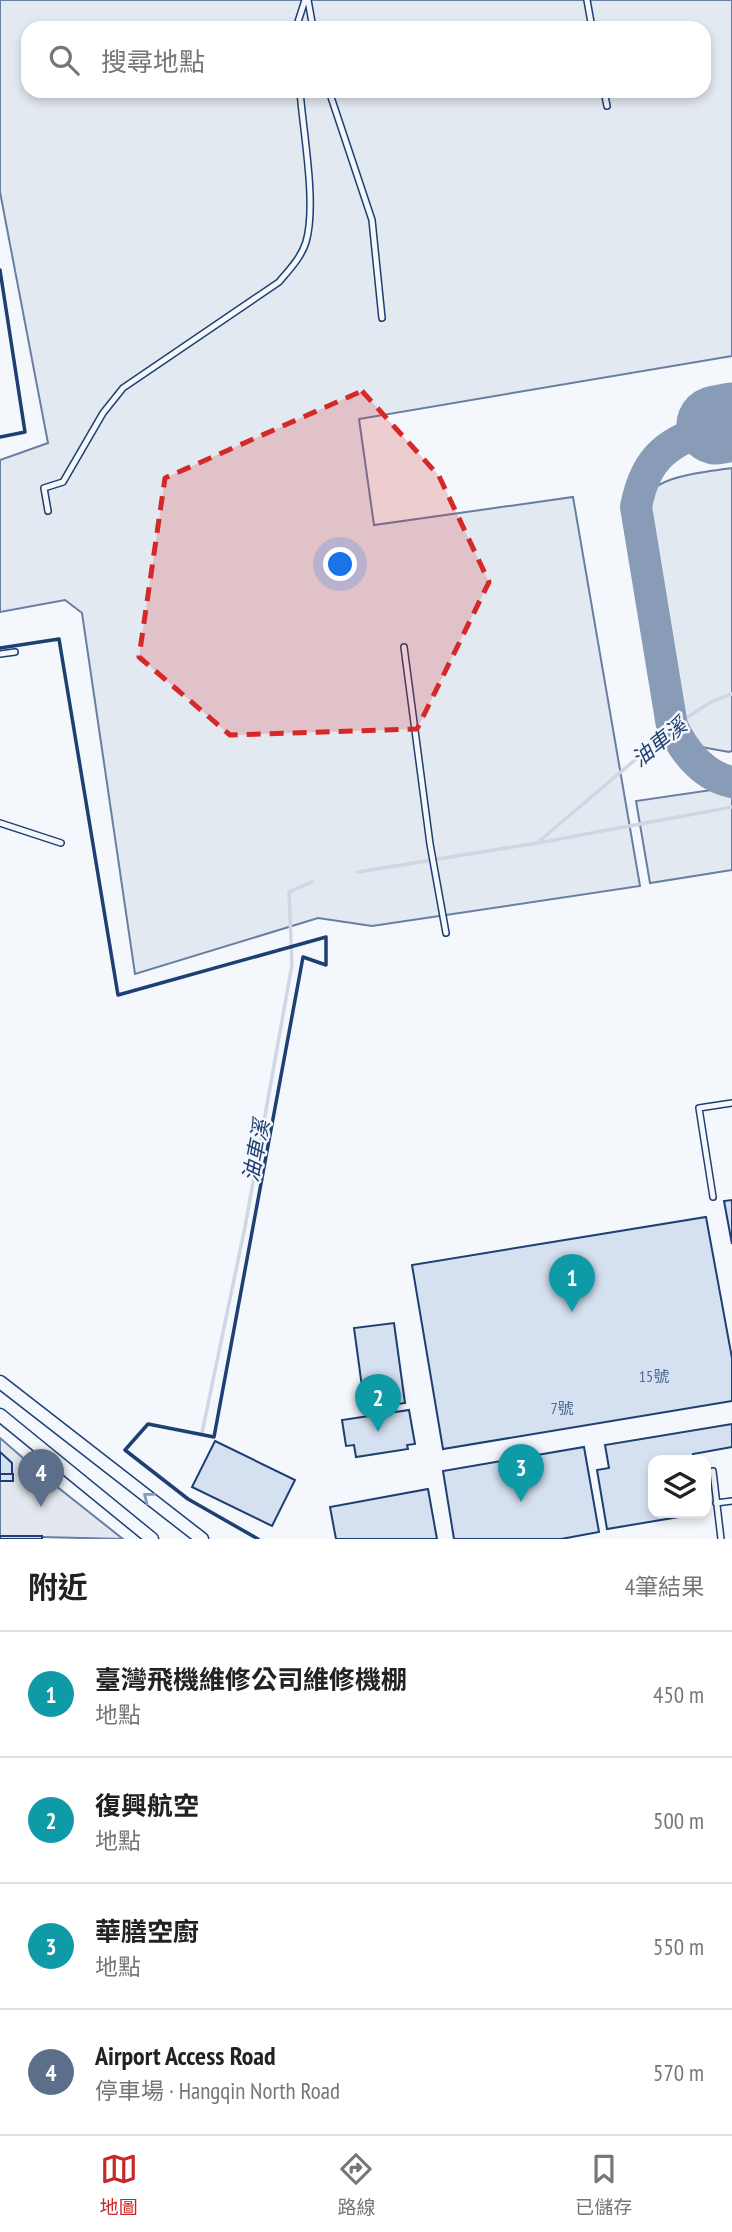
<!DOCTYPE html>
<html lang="zh-TW">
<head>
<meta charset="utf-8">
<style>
	body { margin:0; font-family:"PT Sans Narrow","Noto Sans TC",sans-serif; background:#f2f2f2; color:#222 }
	.controls { position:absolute; right:21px; bottom:21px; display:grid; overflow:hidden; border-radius:14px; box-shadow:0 4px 10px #0003 }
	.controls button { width:63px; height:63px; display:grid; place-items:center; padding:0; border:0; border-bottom:2px solid #e0e0e0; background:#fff; color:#222; font:35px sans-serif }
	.you { position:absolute; left:341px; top:565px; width:24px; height:24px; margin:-18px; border:5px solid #fff; border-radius:50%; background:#1a73e8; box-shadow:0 0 0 10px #1a73e833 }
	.badge { display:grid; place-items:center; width:46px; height:46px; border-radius:50%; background:#c62828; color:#fff; font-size:23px; font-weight:700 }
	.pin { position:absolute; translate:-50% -58px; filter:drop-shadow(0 2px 4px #0008) }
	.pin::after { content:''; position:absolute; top:37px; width:24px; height:21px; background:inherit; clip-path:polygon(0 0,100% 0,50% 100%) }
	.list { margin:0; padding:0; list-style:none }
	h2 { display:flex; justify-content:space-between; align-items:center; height:91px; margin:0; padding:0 28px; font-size:30px }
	h2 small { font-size:23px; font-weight:400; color:#767676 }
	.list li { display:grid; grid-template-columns:46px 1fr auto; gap:21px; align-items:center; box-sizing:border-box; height:126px; padding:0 28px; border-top:2px solid #e0e0e0 }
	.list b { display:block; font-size:26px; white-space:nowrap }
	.list p { margin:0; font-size:23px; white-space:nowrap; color:#767676 }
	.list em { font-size:23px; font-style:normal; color:#767676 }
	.icon { flex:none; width:38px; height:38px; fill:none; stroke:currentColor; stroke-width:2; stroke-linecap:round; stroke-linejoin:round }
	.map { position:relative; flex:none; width:732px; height:1539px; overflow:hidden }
	.search { position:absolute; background:#fff; box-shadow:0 4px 10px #0003; left:21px; right:21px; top:21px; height:77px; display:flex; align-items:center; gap:18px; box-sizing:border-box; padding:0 24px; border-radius:21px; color:#767676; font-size:26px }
	.sheet { height:595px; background:#fff }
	nav { display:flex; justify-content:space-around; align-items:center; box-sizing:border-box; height:98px; border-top:2px solid #e0e0e0; background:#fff; font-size:19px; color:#767676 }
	nav a { display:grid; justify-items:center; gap:4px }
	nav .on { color:#c62828 }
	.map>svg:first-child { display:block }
	.green { fill:#e3e9f0; stroke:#687fa3; stroke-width:2; fill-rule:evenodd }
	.parking { fill:#e3e8f0; stroke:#687fa3; stroke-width:2 }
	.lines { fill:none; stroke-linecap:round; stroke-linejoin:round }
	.stream { stroke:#cfd7e4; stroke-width:3.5 }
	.taxiway { stroke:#889bb7; stroke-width:32 }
	.runway { stroke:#889bb7; stroke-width:79 }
	.building { fill:#d5e0f0; stroke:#1d3f73; stroke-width:2 }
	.service-casing { stroke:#1d3f73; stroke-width:8 }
	.tertiary-casing { stroke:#1d3f73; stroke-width:15 }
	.service { stroke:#f4f7fb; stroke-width:5 }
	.tertiary { stroke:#f4f7fb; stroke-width:12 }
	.wall { stroke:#1d3f73; stroke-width:3.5 }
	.oneway { stroke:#889bb7 }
	.marked { fill:#d62828; fill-opacity:0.2; stroke:#d62828; stroke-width:5; stroke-dasharray:14 9; stroke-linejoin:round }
	.labels { text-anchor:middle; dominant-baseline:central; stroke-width:5; stroke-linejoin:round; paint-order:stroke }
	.number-label { font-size:16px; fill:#4b6792 }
	.water-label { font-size:21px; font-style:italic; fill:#1d3f73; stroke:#f4f7fb }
</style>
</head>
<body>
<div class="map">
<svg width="732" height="1539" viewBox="0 0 732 1539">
	<rect width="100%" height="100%" fill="#f4f7fb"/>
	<!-- green -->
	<path class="green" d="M 0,0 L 732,0 L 732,356 L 359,419 L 374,525 L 573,497 L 640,886 L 372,926 L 318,918 L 135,974 L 82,613 L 65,600 L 0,612 L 0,460 L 48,443 L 0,192 ZM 28,28 L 704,28 L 704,91 L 28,91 Z
		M 732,468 L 732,751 L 729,752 L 679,743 L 660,718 L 629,536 C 631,527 632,516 636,508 C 653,474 700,473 732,468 Z
		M 732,787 L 732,870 L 650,883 L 636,801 Z"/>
	<!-- parking -->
	<path class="parking" d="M 0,1438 L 46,1478 L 123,1539 L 0,1536 Z"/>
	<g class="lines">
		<!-- stream -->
		<path class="stream" d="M 538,843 L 732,807
			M 358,872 L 537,843 L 681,721 L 713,701 L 732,694
			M 202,1433 L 245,1227 L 292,965 L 289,892 L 312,882"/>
		<!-- taxiway -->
		<path class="taxiway" d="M 716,425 C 669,443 646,454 636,507 L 672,726 C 684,751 703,776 732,782"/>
		<!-- runway -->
		<path class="runway" d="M 716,425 L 732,422"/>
	</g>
	<!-- building -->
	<path class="building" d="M 732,1200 L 732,1244 L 724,1201 Z
		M 706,1217 L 732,1358 L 732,1401 L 443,1449 L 412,1265 Z
		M 394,1323 L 405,1403 L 365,1409 L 354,1328 Z
		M 409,1410 L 415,1444 L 407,1445 L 408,1449 L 356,1457 L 354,1445 L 346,1446 L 342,1420 Z
		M 732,1424 L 732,1447 L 693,1454 L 694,1460 L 653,1460 L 653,1513 L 703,1513 L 607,1529 L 597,1470 L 609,1468 L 605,1445 Z
		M 215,1441 L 295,1480 L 272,1526 L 192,1487 Z
		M 584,1447 L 599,1532 L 561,1539 L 454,1539 L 443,1471 Z
		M 0,1452 L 12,1463 L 12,1474 L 0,1474 Z
		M 0,1474 L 13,1474 L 13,1481 L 0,1481 Z
		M 428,1489 L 437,1539 L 336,1539 L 330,1507 Z
		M 0,1536 L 42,1536 L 42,1539 L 0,1539 Z"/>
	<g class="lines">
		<!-- service casing -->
		<g class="service-casing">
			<path id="service" d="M 308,0 L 313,28
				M 587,0 L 592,28
				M 296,28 L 305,0
				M 329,91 L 372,220 L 382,318
				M 604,91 L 607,106
				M 48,511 L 44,488 L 63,482 L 103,413 L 123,388 L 279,282 C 289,270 301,258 306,242 C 317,204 303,132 300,91
				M 404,647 L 430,844 L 446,933
				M 0,654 L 15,652
				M 0,823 L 61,843
				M 713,1197 L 699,1108 L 732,1103
				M 713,1471 L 721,1539
				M 716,1503 L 732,1501"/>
		</g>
		<!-- tertiary casing -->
		<g class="tertiary-casing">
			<path id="tertiary" d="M 0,1382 L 202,1539
				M 0,1415 L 152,1539"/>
		</g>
		<!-- service -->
		<use href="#service" class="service"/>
		<!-- tertiary -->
		<use href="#tertiary" class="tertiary"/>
		<!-- wall -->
		<path class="wall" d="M 0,270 L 25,432 L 0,437
			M 0,648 L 59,639 L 118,995 L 326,937 L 326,965 L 303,957 L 214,1437 L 148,1424 L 125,1450 L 188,1499 L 258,1539"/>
	</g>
	<!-- one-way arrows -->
	<defs><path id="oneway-chevron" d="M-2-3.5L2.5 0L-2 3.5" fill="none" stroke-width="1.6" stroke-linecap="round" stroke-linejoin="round" transform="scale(1.75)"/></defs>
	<use class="oneway" href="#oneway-chevron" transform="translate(148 1497) rotate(-142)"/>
	<!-- marked area -->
	<path class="marked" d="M 362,391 L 439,476 L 489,582 L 417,729 L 230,735 L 139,657 L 165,478 Z"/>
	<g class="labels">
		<!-- number labels -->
		<g class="number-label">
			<text x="654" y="1376">15號</text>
			<text x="562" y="1408">7號</text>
		</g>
		<!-- water labels -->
		<g class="water-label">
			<text transform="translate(659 742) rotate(-39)">油車溪</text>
			<text transform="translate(256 1151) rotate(-79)">油車溪</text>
		</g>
	</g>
</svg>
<div class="controls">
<button><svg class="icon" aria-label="layers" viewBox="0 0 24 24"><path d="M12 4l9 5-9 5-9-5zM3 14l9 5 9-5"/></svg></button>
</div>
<div class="you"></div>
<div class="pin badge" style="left:572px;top:1312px;background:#0f9aa8">1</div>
<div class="pin badge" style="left:378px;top:1432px;background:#0f9aa8">2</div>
<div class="pin badge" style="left:521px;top:1502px;background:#0f9aa8">3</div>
<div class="pin badge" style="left:41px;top:1507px;background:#5c6f8a">4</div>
<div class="search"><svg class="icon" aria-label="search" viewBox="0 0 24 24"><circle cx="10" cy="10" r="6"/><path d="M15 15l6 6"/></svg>搜尋地點</div>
</div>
<section class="sheet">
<h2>附近<small>4筆結果</small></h2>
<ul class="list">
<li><span class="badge" style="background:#0f9aa8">1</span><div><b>臺灣飛機維修公司維修機棚</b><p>地點</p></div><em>450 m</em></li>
<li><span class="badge" style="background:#0f9aa8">2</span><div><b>復興航空</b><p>地點</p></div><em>500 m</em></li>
<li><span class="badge" style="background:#0f9aa8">3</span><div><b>華膳空廚</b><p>地點</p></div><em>550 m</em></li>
<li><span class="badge" style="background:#5c6f8a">4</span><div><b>Airport Access Road</b><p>停車場 · Hangqin North Road</p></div><em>570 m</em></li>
</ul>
</section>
<nav>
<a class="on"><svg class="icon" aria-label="map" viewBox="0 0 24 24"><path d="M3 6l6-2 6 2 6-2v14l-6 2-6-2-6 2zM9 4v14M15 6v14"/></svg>地圖</a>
<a><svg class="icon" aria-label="directions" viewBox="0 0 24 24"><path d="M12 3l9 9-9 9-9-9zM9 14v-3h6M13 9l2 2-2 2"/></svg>路線</a>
<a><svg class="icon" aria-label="saved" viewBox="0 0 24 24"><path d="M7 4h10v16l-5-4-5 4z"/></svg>已儲存</a>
</nav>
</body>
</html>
